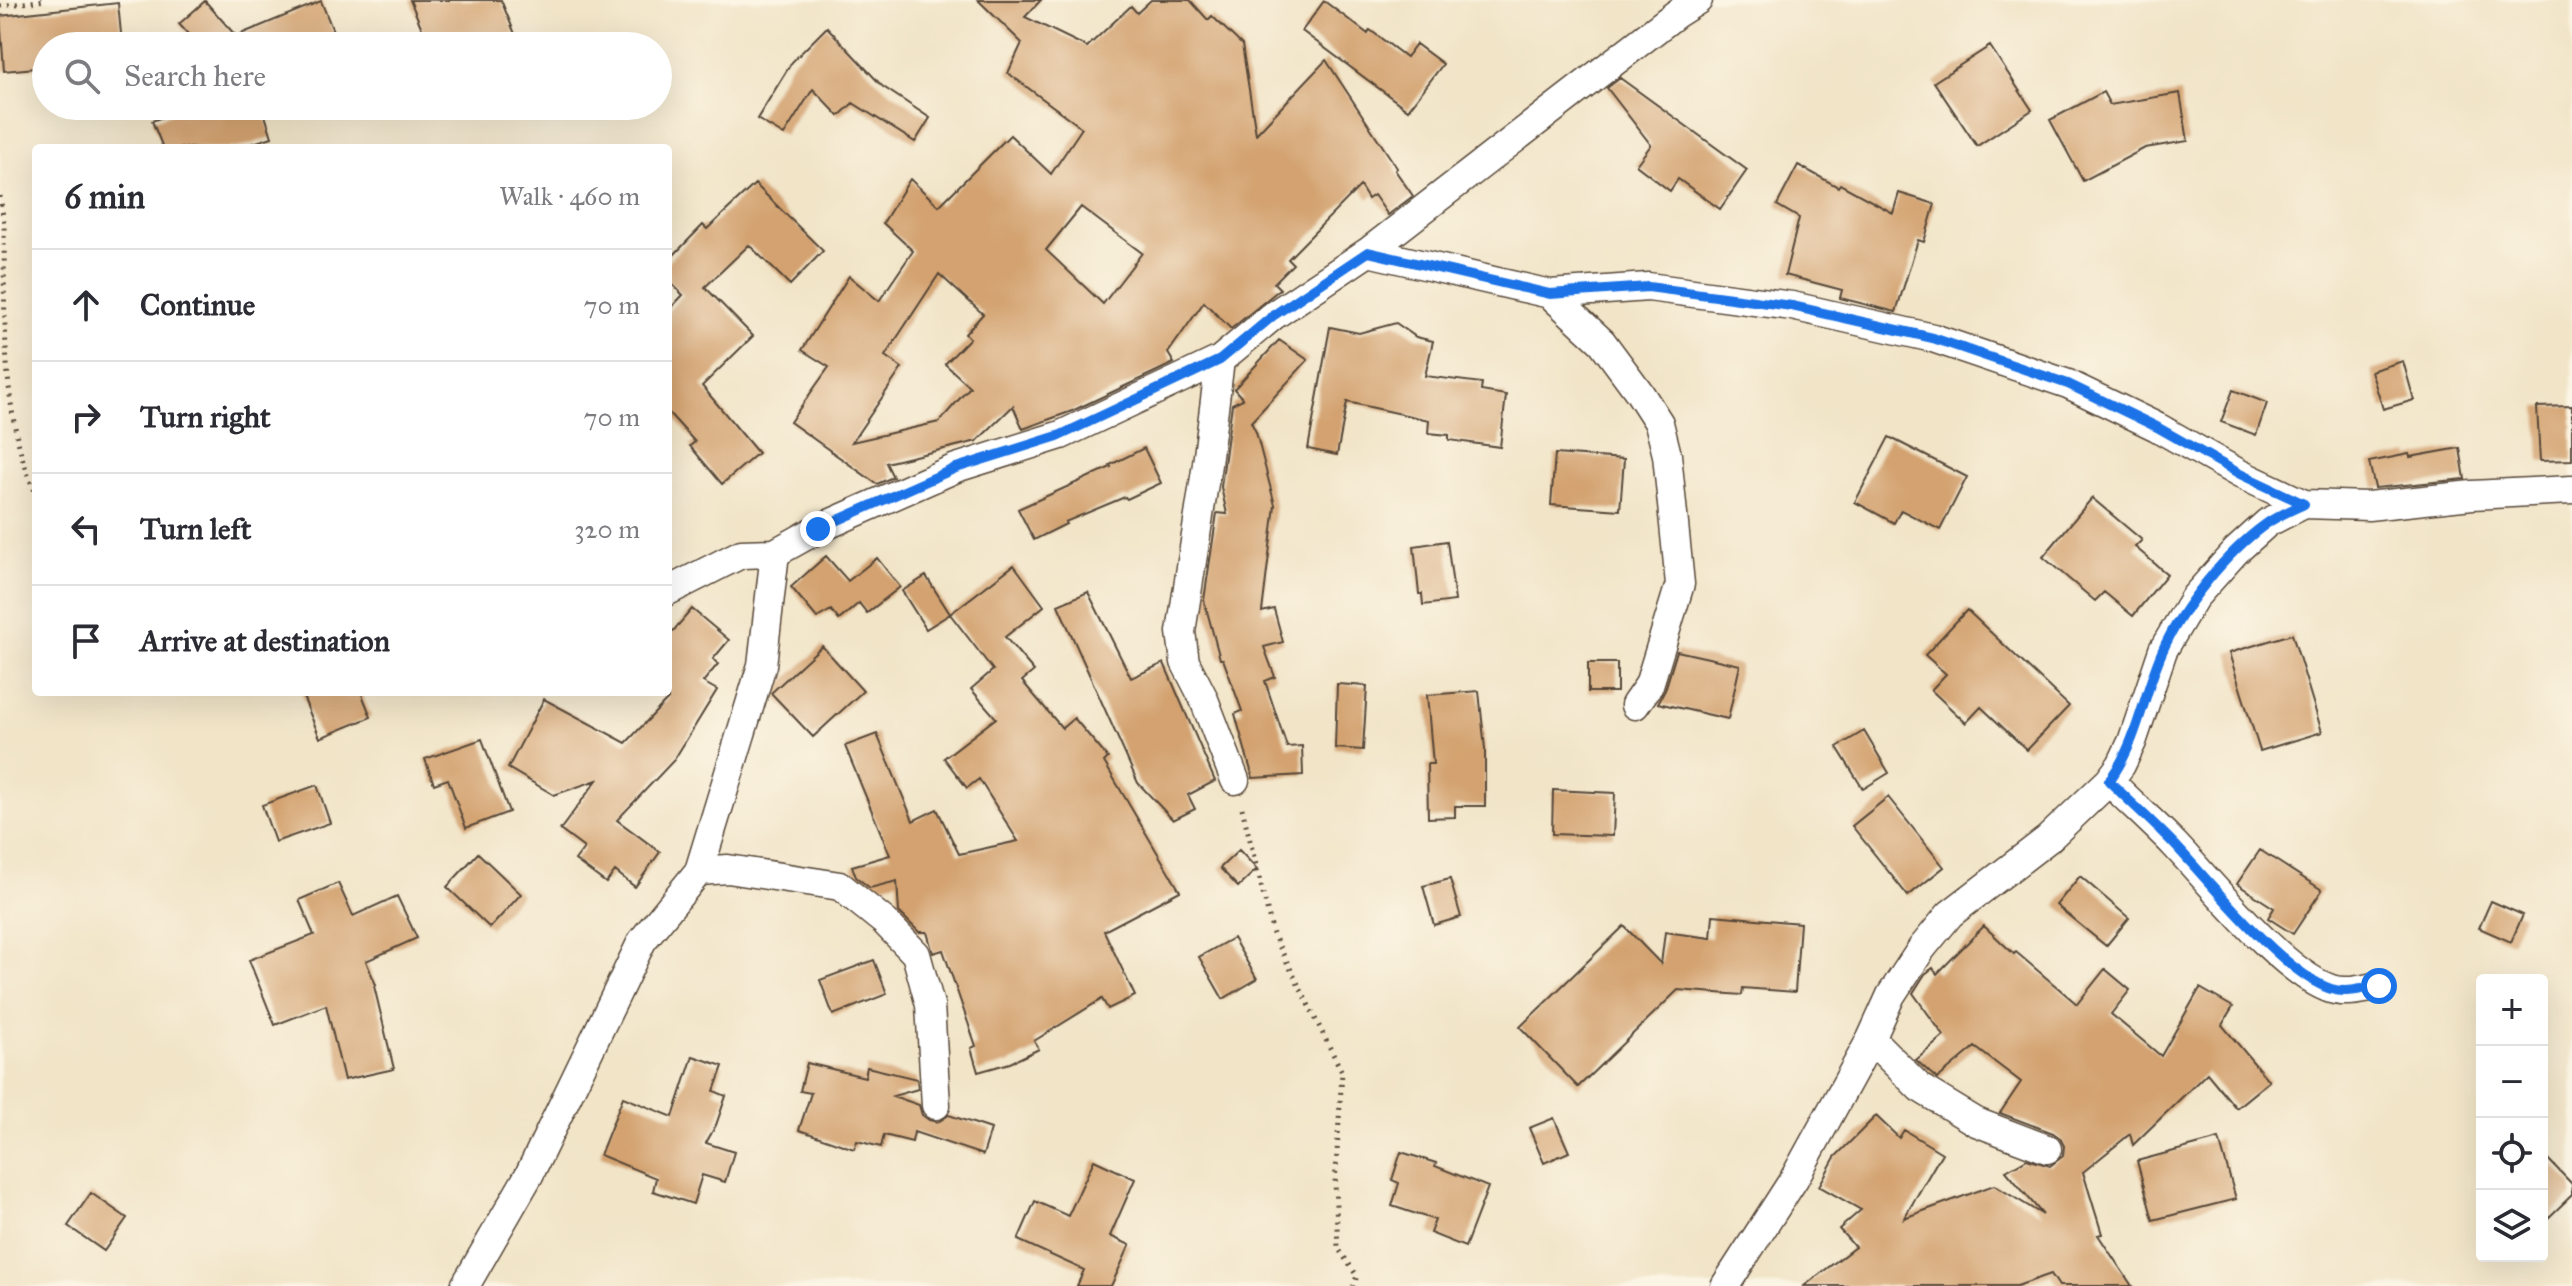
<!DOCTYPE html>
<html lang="en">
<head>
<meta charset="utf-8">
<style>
	body { margin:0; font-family:"IM FELL Great Primer",serif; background:#f7f7f7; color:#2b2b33 }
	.controls { position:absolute; right:24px; bottom:24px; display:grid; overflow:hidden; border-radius:8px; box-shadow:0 8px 32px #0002 }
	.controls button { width:72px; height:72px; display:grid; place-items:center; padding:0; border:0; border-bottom:2px solid #e1e1e2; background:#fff; color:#2b2b33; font:40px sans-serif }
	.stop { position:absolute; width:24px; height:24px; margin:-18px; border:6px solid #1a73e8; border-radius:50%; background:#fff }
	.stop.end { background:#1a73e8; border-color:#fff; box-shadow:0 2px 8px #0008 }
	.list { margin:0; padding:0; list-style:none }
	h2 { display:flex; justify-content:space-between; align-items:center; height:104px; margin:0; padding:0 32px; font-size:34px }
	h2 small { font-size:26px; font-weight:400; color:#7c7c81 }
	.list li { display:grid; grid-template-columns:52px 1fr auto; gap:24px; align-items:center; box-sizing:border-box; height:112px; padding:0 32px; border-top:2px solid #e1e1e2 }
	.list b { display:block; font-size:30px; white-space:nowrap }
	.list em { font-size:26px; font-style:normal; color:#7c7c81 }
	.icon { flex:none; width:44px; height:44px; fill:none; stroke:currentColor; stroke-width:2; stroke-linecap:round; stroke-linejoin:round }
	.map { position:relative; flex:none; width:2572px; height:1286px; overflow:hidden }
	.search { position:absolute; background:#fff; box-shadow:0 8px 32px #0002; left:32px; top:32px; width:640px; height:88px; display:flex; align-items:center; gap:20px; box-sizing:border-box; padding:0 28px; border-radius:44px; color:#7c7c81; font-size:30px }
	.panel { position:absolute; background:#fff; box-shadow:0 8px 32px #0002; left:32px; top:144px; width:640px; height:552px; border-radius:8px }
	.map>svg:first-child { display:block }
	.building { fill:#d3a270; fill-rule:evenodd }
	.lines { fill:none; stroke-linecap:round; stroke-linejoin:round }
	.minor-casing { stroke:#564637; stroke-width:31 }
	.path { stroke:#564637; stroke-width:5; stroke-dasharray:2 6; stroke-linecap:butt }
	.minor { stroke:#fff; stroke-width:28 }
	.route { stroke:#1a73e8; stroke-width:10 }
</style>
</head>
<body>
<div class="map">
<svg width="2572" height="1286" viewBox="0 0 2572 1286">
	<rect width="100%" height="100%" fill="#fcf5e5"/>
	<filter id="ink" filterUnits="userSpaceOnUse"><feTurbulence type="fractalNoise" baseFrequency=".0125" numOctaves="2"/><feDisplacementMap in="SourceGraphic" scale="16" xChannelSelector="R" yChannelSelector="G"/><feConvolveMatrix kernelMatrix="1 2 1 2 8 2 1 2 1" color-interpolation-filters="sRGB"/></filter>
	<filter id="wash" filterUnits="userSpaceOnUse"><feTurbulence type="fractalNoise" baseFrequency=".006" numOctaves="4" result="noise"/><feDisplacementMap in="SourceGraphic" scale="32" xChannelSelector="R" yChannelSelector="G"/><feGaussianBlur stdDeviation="1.8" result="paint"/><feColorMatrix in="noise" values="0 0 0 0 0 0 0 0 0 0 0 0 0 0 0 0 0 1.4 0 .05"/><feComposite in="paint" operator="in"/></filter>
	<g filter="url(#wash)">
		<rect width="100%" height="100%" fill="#f1e4c7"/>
		<g id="blocks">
			<!-- building -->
			<path class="building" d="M 410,0 L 501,0 L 515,34 L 485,46 L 465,46 L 461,36 L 429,46 Z
				M 978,0 L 1041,0 L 1025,17 L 1087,47 L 1131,6 L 1137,13 L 1151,0 L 1190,0 L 1208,20 L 1212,16 L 1242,45 L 1256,134 L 1326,60 L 1397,168 L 1395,170 L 1413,196 L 1388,215 L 1374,195 L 1368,199 L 1360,186 L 1288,259 L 1293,264 L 1274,283 L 1280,289 L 1231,329 L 1204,302 L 1168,353 L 1174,363 L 1072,411 L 1023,429 L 1013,406 L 977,441 L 886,463 L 893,477 L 877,484 L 790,422 L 829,367 L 802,350 L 849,276 L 879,301 L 913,251 L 883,223 L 910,179 L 939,206 L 1010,135 L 1051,174 L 1082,128 L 1008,73 L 1022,43 ZM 1081,207 L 1142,253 L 1103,304 L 1046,250 ZM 939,274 L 983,314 L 965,334 L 970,338 L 945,364 L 970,387 L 939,422 L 852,442 L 902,368 L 885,356 Z
				M 205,1 L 236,36 L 321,1 L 339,46 L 199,46 L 179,24 Z
				M 1324,1 L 1368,34 L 1370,30 L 1406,57 L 1416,44 L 1443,64 L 1408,110 L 1302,31 Z
				M 118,3 L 122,44 L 46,46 L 46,67 L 4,71 L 0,16 Z
				M 827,27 L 882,86 L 930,118 L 915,142 L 853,103 L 839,116 L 813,89 L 784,135 L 757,119 L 792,62 Z
				M 1990,46 L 2032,110 L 1977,146 L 1934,82 Z
				M 1620,78 L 1747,170 L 1720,209 L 1678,179 L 1670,191 L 1636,165 L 1651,145 L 1607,88 Z
				M 2103,92 L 2110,105 L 2180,93 L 2188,141 L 2145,148 L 2083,181 L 2050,120 Z
				M 190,106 L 262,106 L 272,137 L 238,148 L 163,148 L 152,121 Z
				M 1798,165 L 1838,187 L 1840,184 L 1893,213 L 1899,193 L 1935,204 L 1924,242 L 1918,240 L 1896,312 L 1840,298 L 1842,290 L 1785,275 L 1799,218 L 1777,205 Z
				M 755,184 L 823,251 L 790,285 L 749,245 L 705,287 L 753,336 L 702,386 L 758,453 L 722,484 L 690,446 L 695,442 L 668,412 L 668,311 L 683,295 L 668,280 L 668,261 L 703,225 L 707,229 Z
				M 1396,323 L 1416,337 L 1433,341 L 1425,376 L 1482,383 L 1481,391 L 1506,395 L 1500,447 L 1449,440 L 1449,435 L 1428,433 L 1429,420 L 1347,402 L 1337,455 L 1308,449 L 1330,327 L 1359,333 Z
				M 1279,340 L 1308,360 L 1251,422 L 1256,432 L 1275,505 L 1262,612 L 1274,609 L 1283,642 L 1264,647 L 1275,677 L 1265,681 L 1287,747 L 1302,746 L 1303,775 L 1253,778 L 1235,714 L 1242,711 L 1223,659 L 1220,659 L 1204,600 L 1217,513 L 1227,514 L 1221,487 L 1232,404 L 1243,399 L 1234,389 Z
				M 2403,361 L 2414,400 L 2383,409 L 2371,371 Z
				M 2233,390 L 2267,403 L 2256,435 L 2221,422 Z
				M 2572,406 L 2572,460 L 2540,461 L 2537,407 Z
				M 1889,437 L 1967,477 L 1940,530 L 1901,510 L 1894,523 L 1855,502 Z
				M 1144,448 L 1161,483 L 1127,499 L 1125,497 L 1065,522 L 1066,524 L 1034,540 L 1018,509 L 1111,467 L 1110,465 Z
				M 2460,448 L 2465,479 L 2375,488 L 2369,462 L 2409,454 L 2410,457 Z
				M 1555,454 L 1624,459 L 1620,510 L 1551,505 Z
				M 2092,498 L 2142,540 L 2135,547 L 2167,574 L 2133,616 L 2104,592 L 2095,601 L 2043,557 Z
				M 1447,541 L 1455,601 L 1423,605 L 1422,594 L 1419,594 L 1414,546 Z
				M 826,556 L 848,581 L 877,558 L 900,587 L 867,613 L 859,603 L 839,620 L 831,610 L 817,618 L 791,587 Z
				M 1014,565 L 1044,606 L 1005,637 L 1034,671 L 1022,681 L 1062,728 L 1074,718 L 1108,758 L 1104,762 L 1180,891 L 1104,931 L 1135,996 L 1108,1009 L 1102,999 L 1034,1041 L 1039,1049 L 1010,1063 L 978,1072 L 971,1048 L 976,1046 L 943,950 L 933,953 L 927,932 L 919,932 L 899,912 L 897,881 L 870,888 L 856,877 L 852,866 L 890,855 L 845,746 L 877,734 L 913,821 L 937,809 L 959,854 L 1018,841 L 979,779 L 967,788 L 944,758 L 996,718 L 971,689 L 993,670 L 950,614 Z
				M 926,576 L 950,614 L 926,629 L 902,591 Z
				M 1088,592 L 1131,678 L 1164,663 L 1215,781 L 1188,795 L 1195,809 L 1173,820 L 1138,783 L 1058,605 Z
				M 692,609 L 729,640 L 713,659 L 718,664 L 703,682 L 717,690 L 674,760 L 617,820 L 660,852 L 635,887 L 615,871 L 606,883 L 575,860 L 584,848 L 560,830 L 597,780 L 554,795 L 508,768 L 544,699 L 626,743 L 668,699 L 668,637 Z
				M 1967,610 L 2069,706 L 2027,750 L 1981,707 L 1966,723 L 1931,690 L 1946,674 L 1925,655 Z
				M 2292,634 L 2322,732 L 2260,751 L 2229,653 Z
				M 822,646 L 863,691 L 813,737 L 771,693 Z
				M 1677,651 L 1740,665 L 1728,719 L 1658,703 L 1665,690 Z
				M 1588,663 L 1617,663 L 1617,692 L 1588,692 Z
				M 1337,684 L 1367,686 L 1363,750 L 1335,748 Z
				M 1479,691 L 1485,749 L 1485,806 L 1455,806 L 1455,817 L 1428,818 L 1427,764 L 1433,764 L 1427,695 Z
				M 301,692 L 361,692 L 371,717 L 320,738 Z
				M 1864,731 L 1889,773 L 1863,789 L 1837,747 Z
				M 482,739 L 509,812 L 466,828 L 448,779 L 434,784 L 425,759 Z
				M 317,785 L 330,823 L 275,842 L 262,805 Z
				M 1553,790 L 1615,793 L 1613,836 L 1552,834 Z
				M 1888,797 L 1944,867 L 1908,896 L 1852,826 Z
				M 1239,850 L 1257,869 L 1238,887 L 1220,868 Z
				M 2260,850 L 2322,890 L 2293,934 L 2268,918 L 2274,908 L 2237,884 Z
				M 478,853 L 521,894 L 490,928 L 447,887 Z
				M 2080,876 L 2129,918 L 2106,946 L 2056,905 Z
				M 1450,879 L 1461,917 L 1434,925 L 1423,886 Z
				M 338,883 L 353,916 L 397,896 L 417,938 L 366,961 L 376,985 L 374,986 L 394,1069 L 344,1080 L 326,1005 L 275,1025 L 249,960 L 314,935 L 299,900 Z
				M 2491,901 L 2523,915 L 2511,942 L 2479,928 Z
				M 1713,915 L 1800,923 L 1795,992 L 1743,988 L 1742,995 L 1678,990 L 1578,1087 L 1520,1027 L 1624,926 L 1661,964 L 1665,932 L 1711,938 Z
				M 1984,926 L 2014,954 L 2016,952 L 2077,1004 L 2105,969 L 2130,990 L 2111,1014 L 2161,1056 L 2200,988 L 2233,1007 L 2222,1025 L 2269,1081 L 2236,1108 L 2207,1073 L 2133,1145 L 2130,1134 L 2083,1172 L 2102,1234 L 2098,1235 L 2132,1286 L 2059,1286 L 2051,1274 L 2017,1286 L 1804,1286 L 1855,1247 L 1839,1229 L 1861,1210 L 1819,1186 L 1835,1157 L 1876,1116 L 1899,1138 L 1904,1130 L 1942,1153 L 1904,1218 L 1994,1185 L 2043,1215 L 2006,1171 L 2027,1159 L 2050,1166 L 2063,1156 L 2064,1146 L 2060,1138 L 2053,1133 L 2000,1113 L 2021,1082 L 1975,1047 L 1937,1079 L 1916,1060 L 1944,1036 L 1913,993 L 1925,974 L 1933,968 L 1937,974 Z
				M 1233,938 L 1257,979 L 1223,999 L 1199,957 Z
				M 874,960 L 887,994 L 833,1015 L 820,980 Z
				M 693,1056 L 723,1066 L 714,1091 L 726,1096 L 716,1125 L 706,1143 L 734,1152 L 725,1182 L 702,1175 L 693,1204 L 653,1191 L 656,1178 L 600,1155 L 623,1097 L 673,1117 Z
				M 807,1063 L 865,1077 L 867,1067 L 917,1079 L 918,1089 L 893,1096 L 919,1105 L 922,1115 L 929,1120 L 938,1122 L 949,1115 L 991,1129 L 983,1155 L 914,1132 L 912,1142 L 884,1135 L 881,1147 L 857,1141 L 854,1149 L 799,1130 L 811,1093 L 800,1091 Z
				M 1554,1118 L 1569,1152 L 1544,1163 L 1529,1128 Z
				M 2219,1139 L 2236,1199 L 2153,1220 L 2137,1161 Z
				M 1401,1152 L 1436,1163 L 1435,1166 L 1488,1187 L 1465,1247 L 1430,1233 L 1435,1220 L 1392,1206 L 1399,1183 L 1392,1180 Z
				M 2542,1153 L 2572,1184 L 2572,1195 L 2542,1224 Z
				M 1094,1160 L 1135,1179 L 1110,1236 L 1130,1245 L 1111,1286 L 1077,1286 L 1084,1270 L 1018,1240 L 1035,1201 L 1068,1216 Z
				M 91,1193 L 127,1218 L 104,1251 L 68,1226 Z"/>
		</g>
	</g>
	<g filter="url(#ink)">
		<use href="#blocks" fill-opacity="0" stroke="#564637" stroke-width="2"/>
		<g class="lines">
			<!-- minor casing -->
			<g class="minor-casing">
				<path id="minor" d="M 1368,252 L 1550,294 L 1648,287 L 1792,306 L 1933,338 L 2068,384 L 2157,427 L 2240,474 L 2304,504
					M 1550,294 L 1602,342 L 1639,392 L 1659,423 L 1667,455 L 1680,584 L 1649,685 L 1635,705
					M 1220,360 L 1207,464 L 1181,632 L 1185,662 L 1203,697 L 1235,780
					M 668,591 L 741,554 L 775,553 L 818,529 L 956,468 L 1061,435 L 1220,360 L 1274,315 L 1368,252 L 1676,14 L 1698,0
					M 2109,781 C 2131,803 2154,823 2175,845 C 2211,883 2283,973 2331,989 C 2346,994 2364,989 2379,986
					M 699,871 L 728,869 L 840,886 L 885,922 L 916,954 L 930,1005 L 936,1105
					M 1871,1039 L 1920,1088 L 1976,1122 L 2047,1149
					M 465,1286 L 529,1175 L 642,941 L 699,871 L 762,665 L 775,553
					M 1725,1286 L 1794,1179 L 1871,1039 L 1891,995 L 1922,948 L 1950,914 L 2048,839 L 2109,781 L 2121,765 L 2132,742 L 2163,650 L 2194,598 L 2235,552 L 2267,523 L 2304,504 L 2368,506 L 2472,495 L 2572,490"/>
			</g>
			<!-- path -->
			<path class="path" d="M 0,6 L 46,0
				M 0,196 L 4,223 C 5,303 0,422 36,493
				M 1242,808 L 1273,934 L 1342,1072 L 1335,1184 L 1338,1248 L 1357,1276 L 1353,1286"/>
			<!-- minor -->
			<use href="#minor" class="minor"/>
		</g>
	</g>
	<g class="lines" filter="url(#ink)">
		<!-- route -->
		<path class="route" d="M 818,529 L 956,468 L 1061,435 L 1220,360 L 1274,315 L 1368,252 L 1550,294 L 1648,287 L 1792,306 L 1933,338 L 2068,384 L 2157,427 L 2240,474 L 2304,504 C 2292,510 2277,516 2266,524 C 2227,552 2181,608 2162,652 C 2143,695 2138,742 2109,781 C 2131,803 2154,823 2175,845 C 2211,883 2284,974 2331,989 C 2346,994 2364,988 2379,986"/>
	</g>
</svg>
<div class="controls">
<button>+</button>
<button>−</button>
<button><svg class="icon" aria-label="locate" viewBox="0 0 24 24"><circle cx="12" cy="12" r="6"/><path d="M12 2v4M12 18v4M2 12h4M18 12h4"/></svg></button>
<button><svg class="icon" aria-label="layers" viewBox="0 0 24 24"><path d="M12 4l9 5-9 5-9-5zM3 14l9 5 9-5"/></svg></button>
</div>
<div class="stop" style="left:2379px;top:986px"></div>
<div class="stop end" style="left:818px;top:529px"></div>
<div class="search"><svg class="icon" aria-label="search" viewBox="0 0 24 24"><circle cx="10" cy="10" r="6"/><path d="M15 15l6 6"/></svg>Search here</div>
<section class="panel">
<h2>6 min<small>Walk · 460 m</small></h2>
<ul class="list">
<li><svg class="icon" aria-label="ahead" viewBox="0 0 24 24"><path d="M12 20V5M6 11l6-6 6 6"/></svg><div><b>Continue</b></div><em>70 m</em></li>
<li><svg class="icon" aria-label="right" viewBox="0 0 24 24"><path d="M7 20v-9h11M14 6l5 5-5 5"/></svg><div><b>Turn right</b></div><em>70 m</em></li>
<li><svg class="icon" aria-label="left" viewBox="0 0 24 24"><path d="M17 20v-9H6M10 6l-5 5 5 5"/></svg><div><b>Turn left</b></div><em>320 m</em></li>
<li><svg class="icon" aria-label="arrive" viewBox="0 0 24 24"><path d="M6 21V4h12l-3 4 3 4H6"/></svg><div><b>Arrive at destination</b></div></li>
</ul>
</section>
</div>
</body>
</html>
